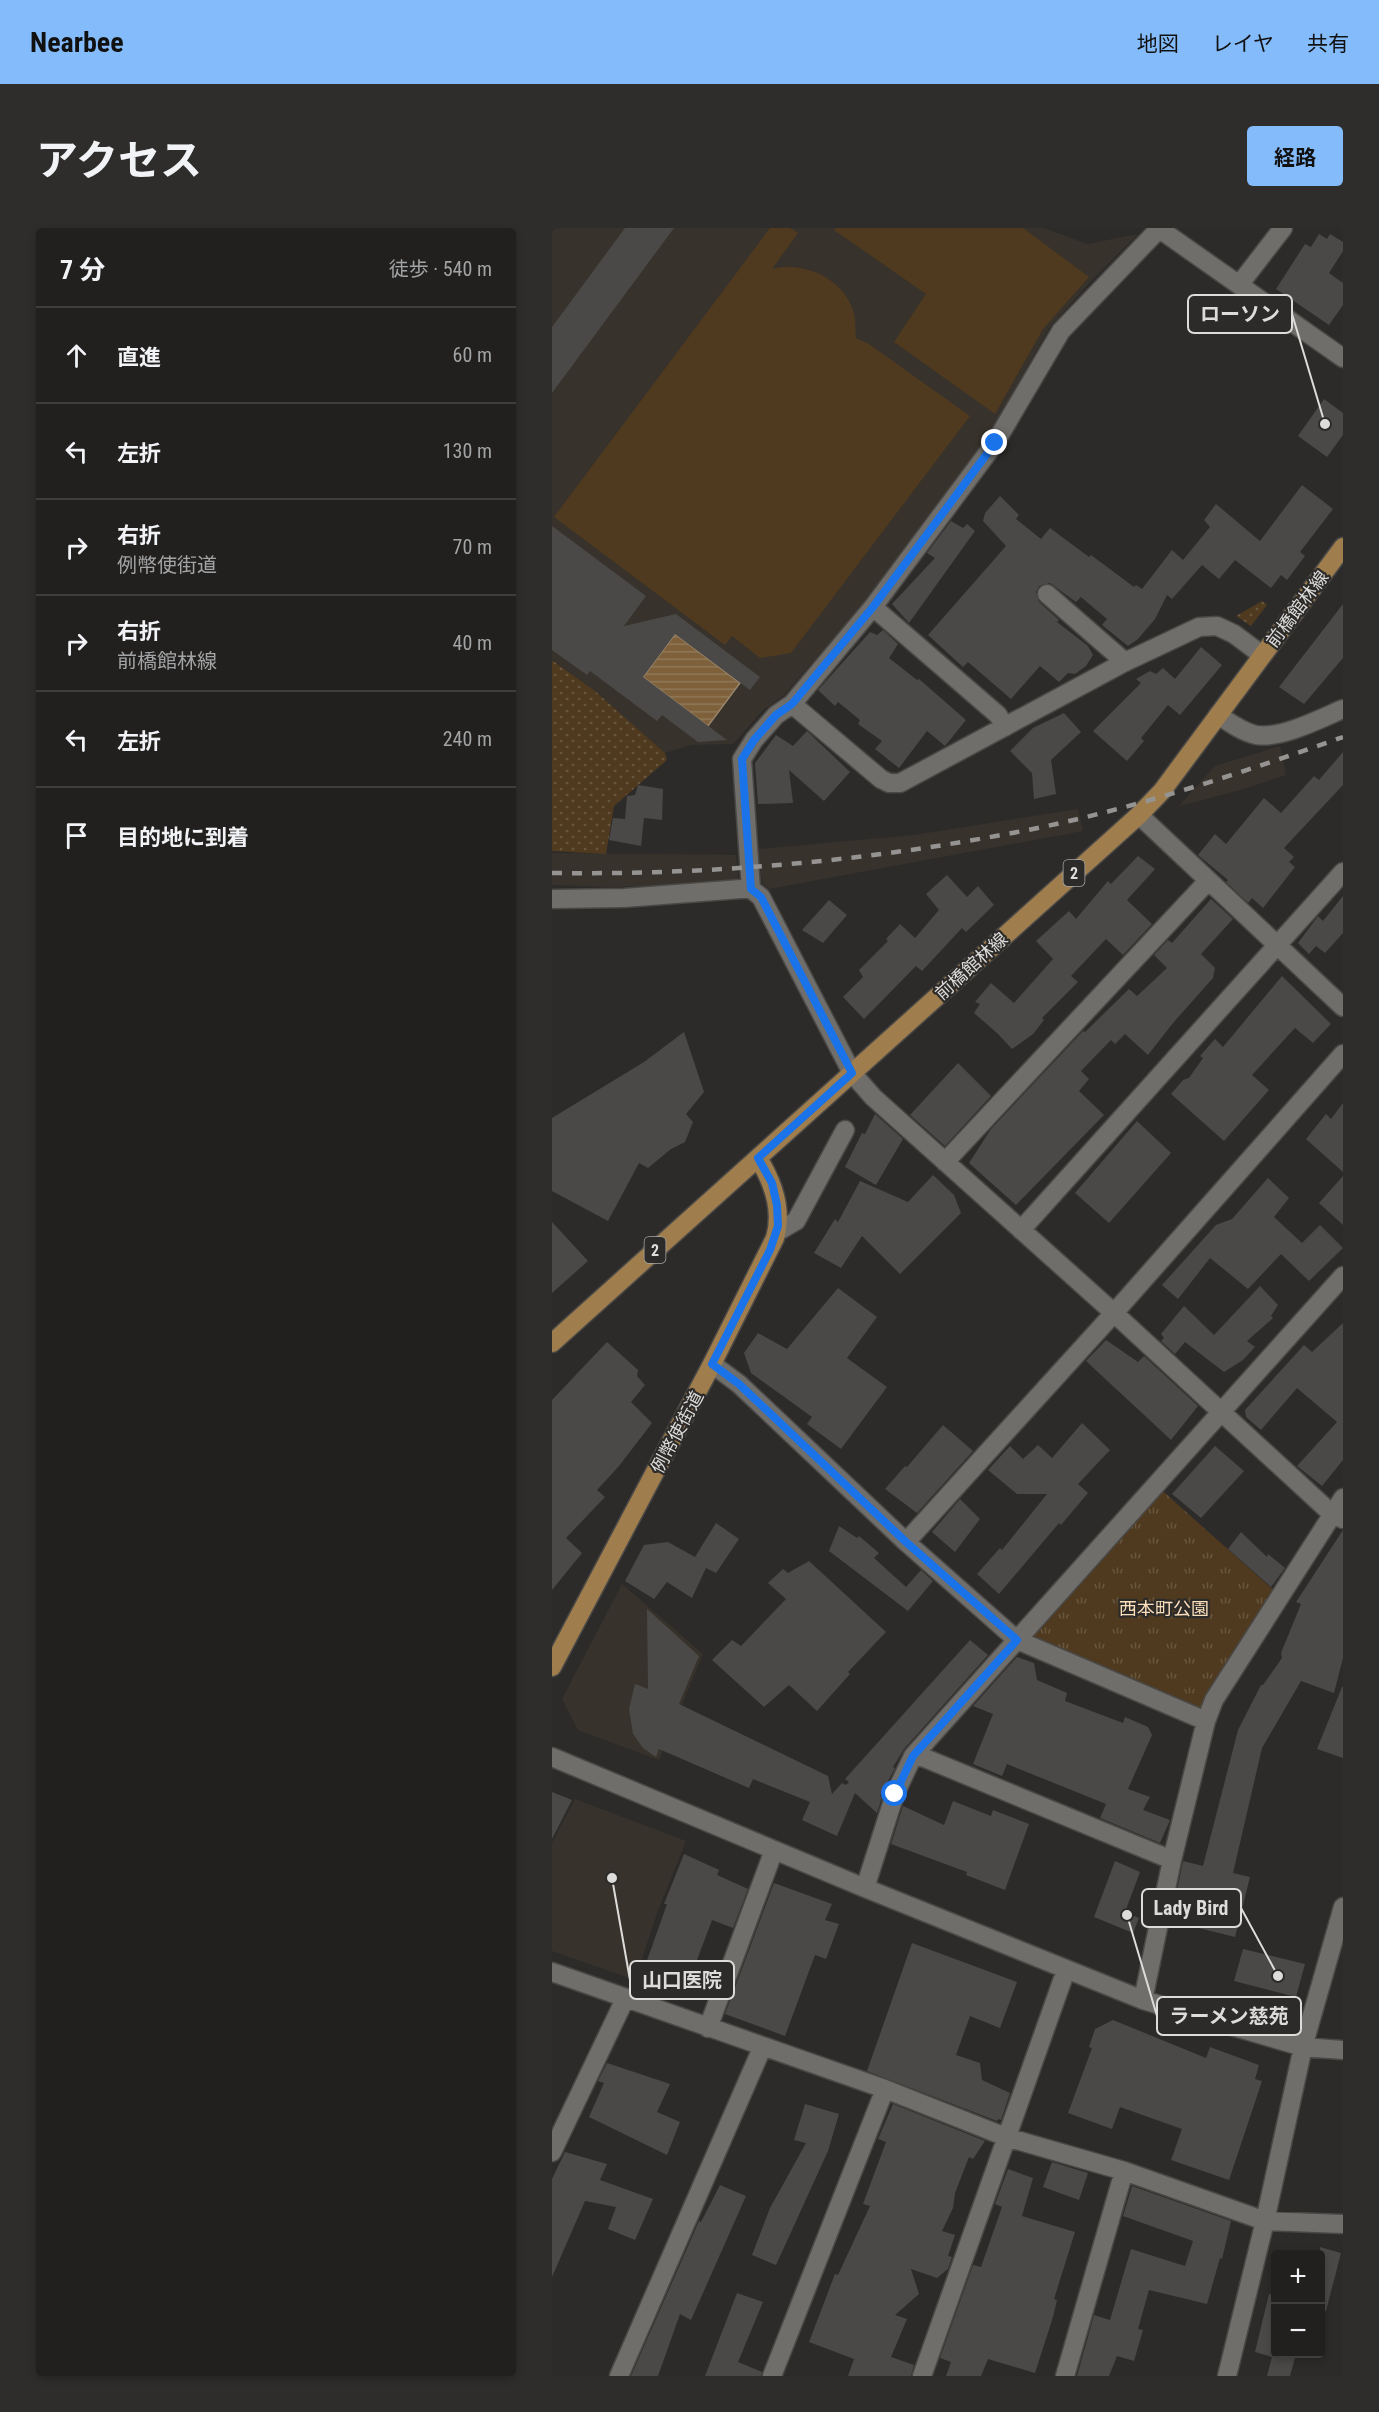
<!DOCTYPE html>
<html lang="ja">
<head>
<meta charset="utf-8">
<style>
	body { margin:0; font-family:"Roboto Condensed","Noto Sans JP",sans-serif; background:#2e2d2c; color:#f1f3f6 }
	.controls { position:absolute; right:18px; bottom:18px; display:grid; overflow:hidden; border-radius:6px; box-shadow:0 3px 9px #0003 }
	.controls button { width:54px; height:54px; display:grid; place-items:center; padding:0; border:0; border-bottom:2px solid #3f3e3d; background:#22201f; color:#f1f3f6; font:30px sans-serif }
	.stop { position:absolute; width:18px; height:18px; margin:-14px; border:4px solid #1a73e8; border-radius:50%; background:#fff }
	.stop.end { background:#1a73e8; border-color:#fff; box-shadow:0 2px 6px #0008 }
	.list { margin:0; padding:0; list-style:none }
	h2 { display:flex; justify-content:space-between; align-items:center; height:78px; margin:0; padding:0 24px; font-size:26px }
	h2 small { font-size:20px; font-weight:400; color:#a2a3a4 }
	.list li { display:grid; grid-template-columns:39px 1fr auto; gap:18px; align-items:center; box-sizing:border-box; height:96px; padding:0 24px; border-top:2px solid #3f3e3d }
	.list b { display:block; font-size:22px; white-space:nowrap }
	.list p { margin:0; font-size:20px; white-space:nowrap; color:#a2a3a4 }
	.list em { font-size:20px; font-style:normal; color:#a2a3a4 }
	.icon { flex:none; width:33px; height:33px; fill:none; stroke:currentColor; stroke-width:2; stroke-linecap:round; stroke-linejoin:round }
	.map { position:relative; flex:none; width:791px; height:2148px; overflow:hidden; border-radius:6px }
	header { display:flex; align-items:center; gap:36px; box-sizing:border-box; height:84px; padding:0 30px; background:#84bcfb; color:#111 }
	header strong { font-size:28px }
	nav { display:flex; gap:33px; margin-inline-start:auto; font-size:21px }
	.intro { display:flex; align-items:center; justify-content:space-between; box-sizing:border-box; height:144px; padding:0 36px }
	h1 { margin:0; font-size:42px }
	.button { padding:15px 27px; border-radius:6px; background:#84bcfb; color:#111; font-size:21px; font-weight:700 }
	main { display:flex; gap:36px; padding:0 36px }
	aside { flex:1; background:#22201f; border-radius:6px; box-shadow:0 3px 9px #0003 }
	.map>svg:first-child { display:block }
	.built { fill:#37322b }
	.grass { fill:url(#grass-dots) }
	.park { fill:url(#park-tufts) }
	.pitch { fill:#4f3a1f }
	.water { fill:url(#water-rules); stroke:#9a866b; stroke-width:1.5 }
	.building { fill:#4b4947 }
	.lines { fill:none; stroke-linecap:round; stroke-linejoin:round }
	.minor-casing { stroke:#494846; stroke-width:21 }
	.major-casing { stroke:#494846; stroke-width:21 }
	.minor { stroke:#706e6b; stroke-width:18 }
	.major { stroke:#9f7d4c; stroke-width:18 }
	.rail { stroke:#969492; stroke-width:4.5; stroke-dasharray:10 10; stroke-linecap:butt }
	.route { stroke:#1a73e8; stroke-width:8 }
	.labels { text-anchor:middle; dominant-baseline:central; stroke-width:4.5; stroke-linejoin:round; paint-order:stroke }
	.shield { fill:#2d2b29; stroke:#a8a7a5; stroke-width:1.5 }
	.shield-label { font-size:16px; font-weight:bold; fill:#dddcda }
	.street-label { font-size:18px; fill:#dddcda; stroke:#2d2b29 }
	.park-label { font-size:18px; fill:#fbdeba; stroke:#2d2b29 }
	.leader { fill:none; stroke:#dddcda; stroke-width:2 }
	.callout-dot { fill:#dddcda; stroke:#2d2b29; stroke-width:2 }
	.callout { fill:#2d2b29; stroke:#dddcda; stroke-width:2 }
	.callout-label { font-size:20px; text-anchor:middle; font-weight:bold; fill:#dddcda }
</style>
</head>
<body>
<header>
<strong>Nearbee</strong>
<nav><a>地図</a><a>レイヤ</a><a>共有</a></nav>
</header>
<div class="intro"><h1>アクセス</h1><a class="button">経路</a></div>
<main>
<aside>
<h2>7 分<small>徒歩 · 540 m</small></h2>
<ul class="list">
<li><svg class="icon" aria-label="ahead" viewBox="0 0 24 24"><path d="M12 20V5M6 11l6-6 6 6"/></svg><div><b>直進</b></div><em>60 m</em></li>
<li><svg class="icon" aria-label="left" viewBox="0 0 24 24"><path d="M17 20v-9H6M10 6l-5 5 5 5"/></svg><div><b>左折</b></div><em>130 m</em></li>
<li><svg class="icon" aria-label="right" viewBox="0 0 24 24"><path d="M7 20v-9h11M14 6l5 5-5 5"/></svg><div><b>右折</b><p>例幣使街道</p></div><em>70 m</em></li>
<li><svg class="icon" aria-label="right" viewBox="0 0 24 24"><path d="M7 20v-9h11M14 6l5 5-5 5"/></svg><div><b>右折</b><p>前橋館林線</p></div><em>40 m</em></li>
<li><svg class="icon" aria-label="left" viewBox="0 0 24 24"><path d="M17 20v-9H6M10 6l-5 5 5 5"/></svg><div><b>左折</b></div><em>240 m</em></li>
<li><svg class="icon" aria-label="arrive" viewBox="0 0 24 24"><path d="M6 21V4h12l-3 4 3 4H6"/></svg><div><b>目的地に到着</b></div></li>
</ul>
</aside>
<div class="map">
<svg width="791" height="2148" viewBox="0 0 791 2148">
	<defs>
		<pattern id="grass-dots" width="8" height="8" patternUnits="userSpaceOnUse" patternTransform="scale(1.5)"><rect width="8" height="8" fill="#4f3a1f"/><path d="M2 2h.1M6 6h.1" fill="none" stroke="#68563f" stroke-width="1.8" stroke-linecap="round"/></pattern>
		<pattern id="park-tufts" width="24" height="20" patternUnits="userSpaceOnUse" patternTransform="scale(1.5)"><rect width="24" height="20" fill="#4f3a1f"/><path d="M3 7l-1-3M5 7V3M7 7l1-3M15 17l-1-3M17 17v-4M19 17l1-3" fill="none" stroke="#68563f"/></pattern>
		<pattern id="water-rules" width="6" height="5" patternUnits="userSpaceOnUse" patternTransform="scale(1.5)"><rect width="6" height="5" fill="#7e613b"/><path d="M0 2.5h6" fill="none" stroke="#907757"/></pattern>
	</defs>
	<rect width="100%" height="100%" fill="#2d2b29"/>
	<!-- built -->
	<path class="built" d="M 0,0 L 492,0 L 535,16 L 586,6 L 540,52 L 497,100 L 446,191 L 387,279 L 321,365 L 232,467 L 210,483 L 181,516 L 139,517 L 113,525 L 43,463 L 0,431 Z
		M 728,518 L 734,547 L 692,561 L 627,578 L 663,538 Z
		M 526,581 L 531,603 L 217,661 L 210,654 L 206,621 L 362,607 Z
		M 0,625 L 184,627 L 186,653 L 182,655 L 60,659 L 0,657 Z
		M 70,1356 L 151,1426 L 107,1532 L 26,1502 L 10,1471 Z
		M 23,1571 L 134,1613 L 105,1685 L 83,1752 L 0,1723 L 0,1615 Z"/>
	<!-- grass -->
	<path class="grass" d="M 710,373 L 715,377 L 699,398 L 684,388 Z
		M 0,432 L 43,463 L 113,525 L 115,532 L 62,578 L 54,626 L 0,623 Z"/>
	<!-- park -->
	<path class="park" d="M 604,1257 L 728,1368 L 654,1493 L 465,1412 Z"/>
	<!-- pitch -->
	<path class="pitch" d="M 218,0 L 238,0 L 246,5 L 220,41 C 252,33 290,50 301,82 C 304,91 303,101 304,110 L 317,116 L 418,188 L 239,425 L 208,430 L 180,408 L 173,417 L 2,289 Z
		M 284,0 L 471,0 L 537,49 L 491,101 L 443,186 L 342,114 L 374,66 L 282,2 Z"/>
	<!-- water -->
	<path class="water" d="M 123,406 L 188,455 L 156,498 L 91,449 Z"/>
	<!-- building -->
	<path class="building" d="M 73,0 L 122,0 L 0,165 L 0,99 Z
		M 767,6 L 775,11 L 778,6 L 791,14 L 791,23 L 777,45 L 791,55 L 791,77 L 777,97 L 724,61 L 753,16 L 759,19 Z
		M 772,171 L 791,185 L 791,207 L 775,229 L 746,208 Z
		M 750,257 L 781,281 L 748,324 L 753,328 L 735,352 L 729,347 L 719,360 L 683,332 L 667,351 L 650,337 L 620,371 L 615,367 L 603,391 L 586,411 L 576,418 L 550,397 L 555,391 L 529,369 L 524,374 L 498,355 L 487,358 L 484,364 L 487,374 L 507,392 L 505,394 L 536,418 L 541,427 L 534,438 L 523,446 L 516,445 L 507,454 L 488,438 L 459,471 L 416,434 L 411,439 L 376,407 L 454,318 L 431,293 L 433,285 L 448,268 L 467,287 L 464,291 L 489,311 L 498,300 L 537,329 L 539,327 L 582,359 L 584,357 L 590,361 L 620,322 L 631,332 L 658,299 L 652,292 L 664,276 L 708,313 Z
		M 399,293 L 411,300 L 415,296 L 423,303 L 357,395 L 340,376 L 383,330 L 375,325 Z
		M 0,298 L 94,368 L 72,398 L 124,386 L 208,449 L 198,462 L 123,406 L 91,449 L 175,512 L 146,514 L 110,487 L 105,493 L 38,443 L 35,447 L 0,422 Z
		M 791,376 L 791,430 L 752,476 L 727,459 Z
		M 331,402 L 346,416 L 337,430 L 365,452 L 367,451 L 414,492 L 393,518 L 375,503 L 347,540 L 323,521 L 330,513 L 306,496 L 308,492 L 286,474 L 283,478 L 266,462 L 318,404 L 325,407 Z
		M 649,419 L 670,437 L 628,487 L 616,477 L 589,510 L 592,513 L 575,533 L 541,503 L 589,455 L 584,451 L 598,443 L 604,446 L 611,440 L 623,451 Z
		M 512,485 L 529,504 L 499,532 L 504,566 L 482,571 L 480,545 L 458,523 L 481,500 Z
		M 255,503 L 298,544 L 272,573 L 237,542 L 241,575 L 206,576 L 203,535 L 224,507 L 241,518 Z
		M 791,524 L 791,557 L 732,620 L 742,629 L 737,634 L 743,639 L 711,680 L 700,670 L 696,675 L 674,654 L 676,652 L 646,627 L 663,606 L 674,616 L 712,570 L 729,585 L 762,548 L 767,552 Z
		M 86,557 L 111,561 L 110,592 L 92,590 L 89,618 L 57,612 L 61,590 L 73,591 L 75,568 L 83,567 Z
		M 586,628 L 603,641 L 575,672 L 600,696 L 571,727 L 554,711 L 519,748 L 526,754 L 490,790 L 492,792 L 481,806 L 460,821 L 445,805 L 422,785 L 428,776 L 423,774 L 439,755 L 462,775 L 501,731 L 484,713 L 517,683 L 524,691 L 556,653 L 559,656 Z
		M 395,647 L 415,669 L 426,658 L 442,677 L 414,704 L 410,700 L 370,743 L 364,738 L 312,791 L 291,769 L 311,749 L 307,742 L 336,713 L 334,711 L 348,696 L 363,710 L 387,682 L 374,666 Z
		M 791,668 L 791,705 L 773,725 L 764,718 L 757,726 L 746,715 L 766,688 L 771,693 Z
		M 659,671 L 681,691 L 649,726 L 663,740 L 661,750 L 621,795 L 596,827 L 573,806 L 563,816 L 559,812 L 529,843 L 537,851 L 527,863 L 552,887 L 464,977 L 417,935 L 439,901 L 531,803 L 533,804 L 577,761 L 585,768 L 615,740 L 602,727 L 616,712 L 620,715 Z
		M 277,672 L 295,687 L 271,715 L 250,702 Z
		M 730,748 L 779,796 L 761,815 L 743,800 L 700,847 L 717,862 L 672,913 L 619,866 L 631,852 L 637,850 L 651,830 L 648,828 L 663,811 L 671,819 Z
		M 132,804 L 152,864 L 134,886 L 141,894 L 133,914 L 119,921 L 96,940 L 87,935 L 56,993 L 0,963 L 0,890 L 92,834 Z
		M 406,835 L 439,868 L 393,918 L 358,887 Z
		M 791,875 L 791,944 L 754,911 L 774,886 L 779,891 Z
		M 323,886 L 351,911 L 324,957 L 293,939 L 310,905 L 313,906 Z
		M 585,893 L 619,925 L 557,995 L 523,965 Z
		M 381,947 L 402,967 L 409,985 L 348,1046 L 310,1008 L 289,1040 L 262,1025 L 283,991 L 286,994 L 308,953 L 356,974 Z
		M 791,948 L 791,997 L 767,975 Z
		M 716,950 L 737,970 L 722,989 L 750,1015 L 768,997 L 791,1020 L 757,1053 L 729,1026 L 696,1061 L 658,1030 L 626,1071 L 610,1057 L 664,997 L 680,991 Z
		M 0,994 L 36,1033 L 0,1065 Z
		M 708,1058 L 726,1077 L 719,1088 L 721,1090 L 695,1113 L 703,1119 L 691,1132 L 672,1144 L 633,1114 L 623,1126 L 609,1113 L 612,1110 L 609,1106 L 632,1078 L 662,1107 Z
		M 286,1060 L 325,1089 L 295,1130 L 335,1159 L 289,1221 L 255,1196 L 260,1189 L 199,1145 L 192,1125 L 206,1105 L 235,1121 Z
		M 791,1095 L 791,1232 L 770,1258 L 745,1238 L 785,1194 L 745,1160 L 709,1202 L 694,1189 L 693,1182 L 752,1117 L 760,1124 Z
		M 554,1112 L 586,1134 L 592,1128 L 646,1178 L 619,1212 L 534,1133 Z
		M 55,1114 L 86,1142 L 85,1148 L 93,1157 L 79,1174 L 100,1195 L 67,1238 L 45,1262 L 53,1269 L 14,1310 L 30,1325 L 0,1362 L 0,1172 Z
		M 530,1195 L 558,1222 L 526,1256 L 536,1265 L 509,1297 L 507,1295 L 447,1366 L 425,1346 L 448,1320 L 450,1322 L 495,1266 L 465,1266 L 436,1242 L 458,1218 L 471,1231 L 486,1217 L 500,1230 Z
		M 391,1197 L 421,1223 L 365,1285 L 333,1261 L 353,1238 L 355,1239 Z
		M 663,1218 L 692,1243 L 649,1290 L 620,1266 Z
		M 408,1271 L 428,1291 L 403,1324 L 380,1304 Z
		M 164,1295 L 187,1311 L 164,1345 L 154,1340 L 140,1370 L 115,1354 L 102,1371 L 73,1353 L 92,1317 L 116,1314 L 143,1329 Z
		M 287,1298 L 305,1310 L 307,1308 L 327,1325 L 322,1330 L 354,1359 L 369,1342 L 381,1353 L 356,1383 L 277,1323 Z
		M 791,1302 L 791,1430 L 782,1465 L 749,1453 L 710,1520 L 681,1645 L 698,1649 L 683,1709 L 619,1693 L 631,1633 L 651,1638 L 686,1502 L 709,1457 L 711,1457 L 730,1430 L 729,1425 L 749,1376 L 744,1374 Z
		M 689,1304 L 715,1329 L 716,1326 L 733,1340 L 719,1359 L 676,1321 Z
		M 257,1333 L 334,1404 L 296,1444 L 298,1446 L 265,1483 L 237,1457 L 212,1479 L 160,1432 L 180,1412 L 189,1418 L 234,1371 L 216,1355 L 231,1341 L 236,1345 Z
		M 95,1381 L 147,1428 L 127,1476 L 276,1548 L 280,1566 L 290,1555 L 294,1557 L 297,1554 L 293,1551 L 418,1412 L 436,1427 L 352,1521 L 341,1539 L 343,1540 L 328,1568 L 330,1569 L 325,1585 L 303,1565 L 285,1608 L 250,1592 L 258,1574 L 201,1551 L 197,1560 L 107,1521 L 104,1529 L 91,1520 L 81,1506 L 77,1481 L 83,1456 L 96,1461 Z
		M 465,1429 L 482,1435 L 485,1452 L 515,1465 L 513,1473 L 571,1495 L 573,1489 L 596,1499 L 600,1507 L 576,1561 L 598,1569 L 591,1582 L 618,1592 L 608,1615 L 548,1590 L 554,1576 L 455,1536 L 450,1548 L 421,1536 L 441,1486 L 421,1478 Z
		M 790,1459 L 791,1459 L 791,1530 L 765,1521 Z
		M 0,1564 L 20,1572 L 0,1611 Z
		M 401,1573 L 439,1588 L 441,1582 L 477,1596 L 453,1662 L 414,1647 L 415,1644 L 339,1616 L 351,1578 L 392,1597 Z
		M 132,1626 L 167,1642 L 165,1647 L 196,1661 L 181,1700 L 160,1692 L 142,1740 L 136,1739 L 124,1770 L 86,1758 L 115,1676 L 112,1676 Z
		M 563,1633 L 588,1644 L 573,1684 L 587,1690 L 581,1705 L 542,1689 Z
		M 222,1655 L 280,1676 L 273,1692 L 287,1696 L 274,1731 L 263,1727 L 233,1808 L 173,1786 Z
		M 360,1715 L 465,1754 L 448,1800 L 418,1788 L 404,1827 L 428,1835 L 430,1852 L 458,1865 L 449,1892 L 446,1891 L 445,1893 L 315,1843 Z
		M 691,1721 L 753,1736 L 744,1769 L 682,1753 Z
		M 561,1792 L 654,1830 L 658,1819 L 707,1837 L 703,1851 L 710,1853 L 677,1952 L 619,1932 L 630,1901 L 568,1879 L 560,1901 L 516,1885 L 540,1820 L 537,1819 L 543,1801 Z
		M 55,1835 L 118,1856 L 105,1884 L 128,1894 L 115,1927 L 37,1889 L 52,1855 L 46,1853 Z
		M 253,1876 L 287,1886 L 276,1923 L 224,2037 L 200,2027 L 218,1980 L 254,1915 L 242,1912 Z
		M 341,1876 L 433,1913 L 421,1931 L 417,1929 L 403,1965 L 401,1980 L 390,2003 L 403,2007 L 396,2028 L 400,2029 L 396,2041 L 385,2050 L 359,2041 L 367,2066 L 343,2087 L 355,2091 L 339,2129 L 362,2137 L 359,2148 L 296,2148 L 302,2131 L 257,2114 L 283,2046 L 286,2047 L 318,1978 L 311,1976 L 334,1914 L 326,1911 Z
		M 13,1924 L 55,1936 L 48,1952 L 101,1971 L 83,2012 L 56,2001 L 64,1979 L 33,1973 L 0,2049 L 0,1951 Z
		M 500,1934 L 536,1945 L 527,1972 L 491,1959 Z
		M 456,1941 L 481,1950 L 470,1988 L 523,2004 L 502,2071 L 505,2072 L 501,2089 L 483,2145 L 436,2131 L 429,2148 L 394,2148 L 399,2134 L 388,2130 L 421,2037 L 429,2039 L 450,1979 L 443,1976 Z
		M 168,1957 L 194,1968 L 139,2092 L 128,2086 L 106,2148 L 79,2148 L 147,1993 L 149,1994 Z
		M 580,1958 L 679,1993 L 670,2031 L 668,2030 L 655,2076 L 597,2062 L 586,2101 L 591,2102 L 582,2133 L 565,2128 L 557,2148 L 525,2148 L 542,2087 L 558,2092 L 579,2021 L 633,2038 L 641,2013 L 571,1988 Z
		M 768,2019 L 789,2025 L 774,2083 L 768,2082 Z
		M 185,2065 L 211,2074 L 186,2134 L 210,2144 L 209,2148 L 153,2148 Z
		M 717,2066 L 723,2067 L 723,2126 L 744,2126 L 738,2148 L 715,2148 L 720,2129 L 703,2124 Z"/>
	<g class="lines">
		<!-- minor casing -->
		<g class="minor-casing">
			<path id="minor" d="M 606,0 L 791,130
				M 687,57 L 731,0
				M 495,366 L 573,434
				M 321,379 L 446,487 L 453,499
				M 240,476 L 321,379 L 443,215 L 509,103 L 607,1
				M 666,487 C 677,494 690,504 704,507 C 729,511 768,491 791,481
				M 587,587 L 791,779
				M 199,661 L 190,531 L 202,512 L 224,487 L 240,476 L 329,551 L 337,555 L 348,555 L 573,434 L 647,399 L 665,398 L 682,406 L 710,427
				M 0,671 L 72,670 L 189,661 L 199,661 L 209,669 L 300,845 L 321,869 L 562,1085 L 780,1286 L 791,1291
				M 393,934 L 656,653
				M 469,1002 L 791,644
				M 225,1004 L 244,993 L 293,902
				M 160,1136 L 187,1156 L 354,1314 L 465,1412 L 654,1493
				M 354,1314 L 562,1085 L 791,826
				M 363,1526 L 620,1632
				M 0,1529 L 313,1660 L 591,1772 L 751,1819 L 791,1822
				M 313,1660 L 343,1566 L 361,1528 L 791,1048
				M 0,1744 L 333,1861 L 454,1909 L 572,1943 L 713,1993 L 791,1996
				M 591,1772 L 620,1632 L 654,1493 L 662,1472 L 791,1270
				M 156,1800 L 222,1622
				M 0,1924 L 73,1771
				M 67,2148 L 210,1820
				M 220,2148 L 333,1861
				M 370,2148 L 514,1742
				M 513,2148 L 572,1943
				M 675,2148 L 713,1993 L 751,1819 L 791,1679"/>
		</g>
		<!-- major casing -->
		<g class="major-casing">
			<path id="major" d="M 0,1115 L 587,587 L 610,563 L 791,319
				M 0,1439 L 160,1136 L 223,1010 C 231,982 221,954 206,930"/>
		</g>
		<!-- minor -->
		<use href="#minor" class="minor"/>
		<!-- major -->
		<use href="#major" class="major"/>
		<!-- rail -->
		<path class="rail" d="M 0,645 C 155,647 308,634 460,605 C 573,584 683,547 791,509"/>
	</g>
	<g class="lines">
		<!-- route -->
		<path class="route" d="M 343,1566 L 361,1528 L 465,1412 L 354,1314 L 187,1156 L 160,1136 L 218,1022 L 226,998 L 225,977 L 220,955 L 206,930 L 300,845 L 209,669 L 199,661 L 190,531 L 202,512 L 224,487 L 240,476 L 321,379 L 443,215"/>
	</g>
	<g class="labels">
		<!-- shield labels -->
		<g class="shield">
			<rect x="511.5" y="632" width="21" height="26" rx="4.5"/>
			<rect x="92.5" y="1009" width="21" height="26" rx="4.5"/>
		</g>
		<g class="shield-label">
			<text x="522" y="645">2</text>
			<text x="103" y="1022">2</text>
		</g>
		<!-- street labels -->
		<g class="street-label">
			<text transform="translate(745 381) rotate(-53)">前橋館林線</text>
			<text transform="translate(419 738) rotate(-42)">前橋館林線</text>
			<text transform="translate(125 1204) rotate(-62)">例幣使街道</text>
		</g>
		<!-- park labels -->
		<g class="park-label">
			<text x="612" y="1380">西本町公園</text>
		</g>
	</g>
	<!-- callouts -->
	<path class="leader" d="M773 196L740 86M726 1748L689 1680M60 1650L78 1752M575 1687L605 1788"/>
	<g class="callout-dot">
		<circle cx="773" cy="196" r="6"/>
		<circle cx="726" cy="1748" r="6"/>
		<circle cx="60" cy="1650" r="6"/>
		<circle cx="575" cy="1687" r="6"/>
	</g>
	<g class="callout">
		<rect x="636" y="67" width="104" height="38" rx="6"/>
		<rect x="590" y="1661" width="99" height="38" rx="6"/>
		<rect x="78" y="1733" width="104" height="38" rx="6"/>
		<rect x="605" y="1769" width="144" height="38" rx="6"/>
	</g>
	<g class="callout-label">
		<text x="688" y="93">ローソン</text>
		<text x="639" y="1687">Lady Bird</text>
		<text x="130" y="1759">山口医院</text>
		<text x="677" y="1795">ラーメン慈苑</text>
	</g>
</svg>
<div class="controls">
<button>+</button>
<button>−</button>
</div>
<div class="stop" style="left:343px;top:1566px"></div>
<div class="stop end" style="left:443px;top:215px"></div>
</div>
</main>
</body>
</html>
